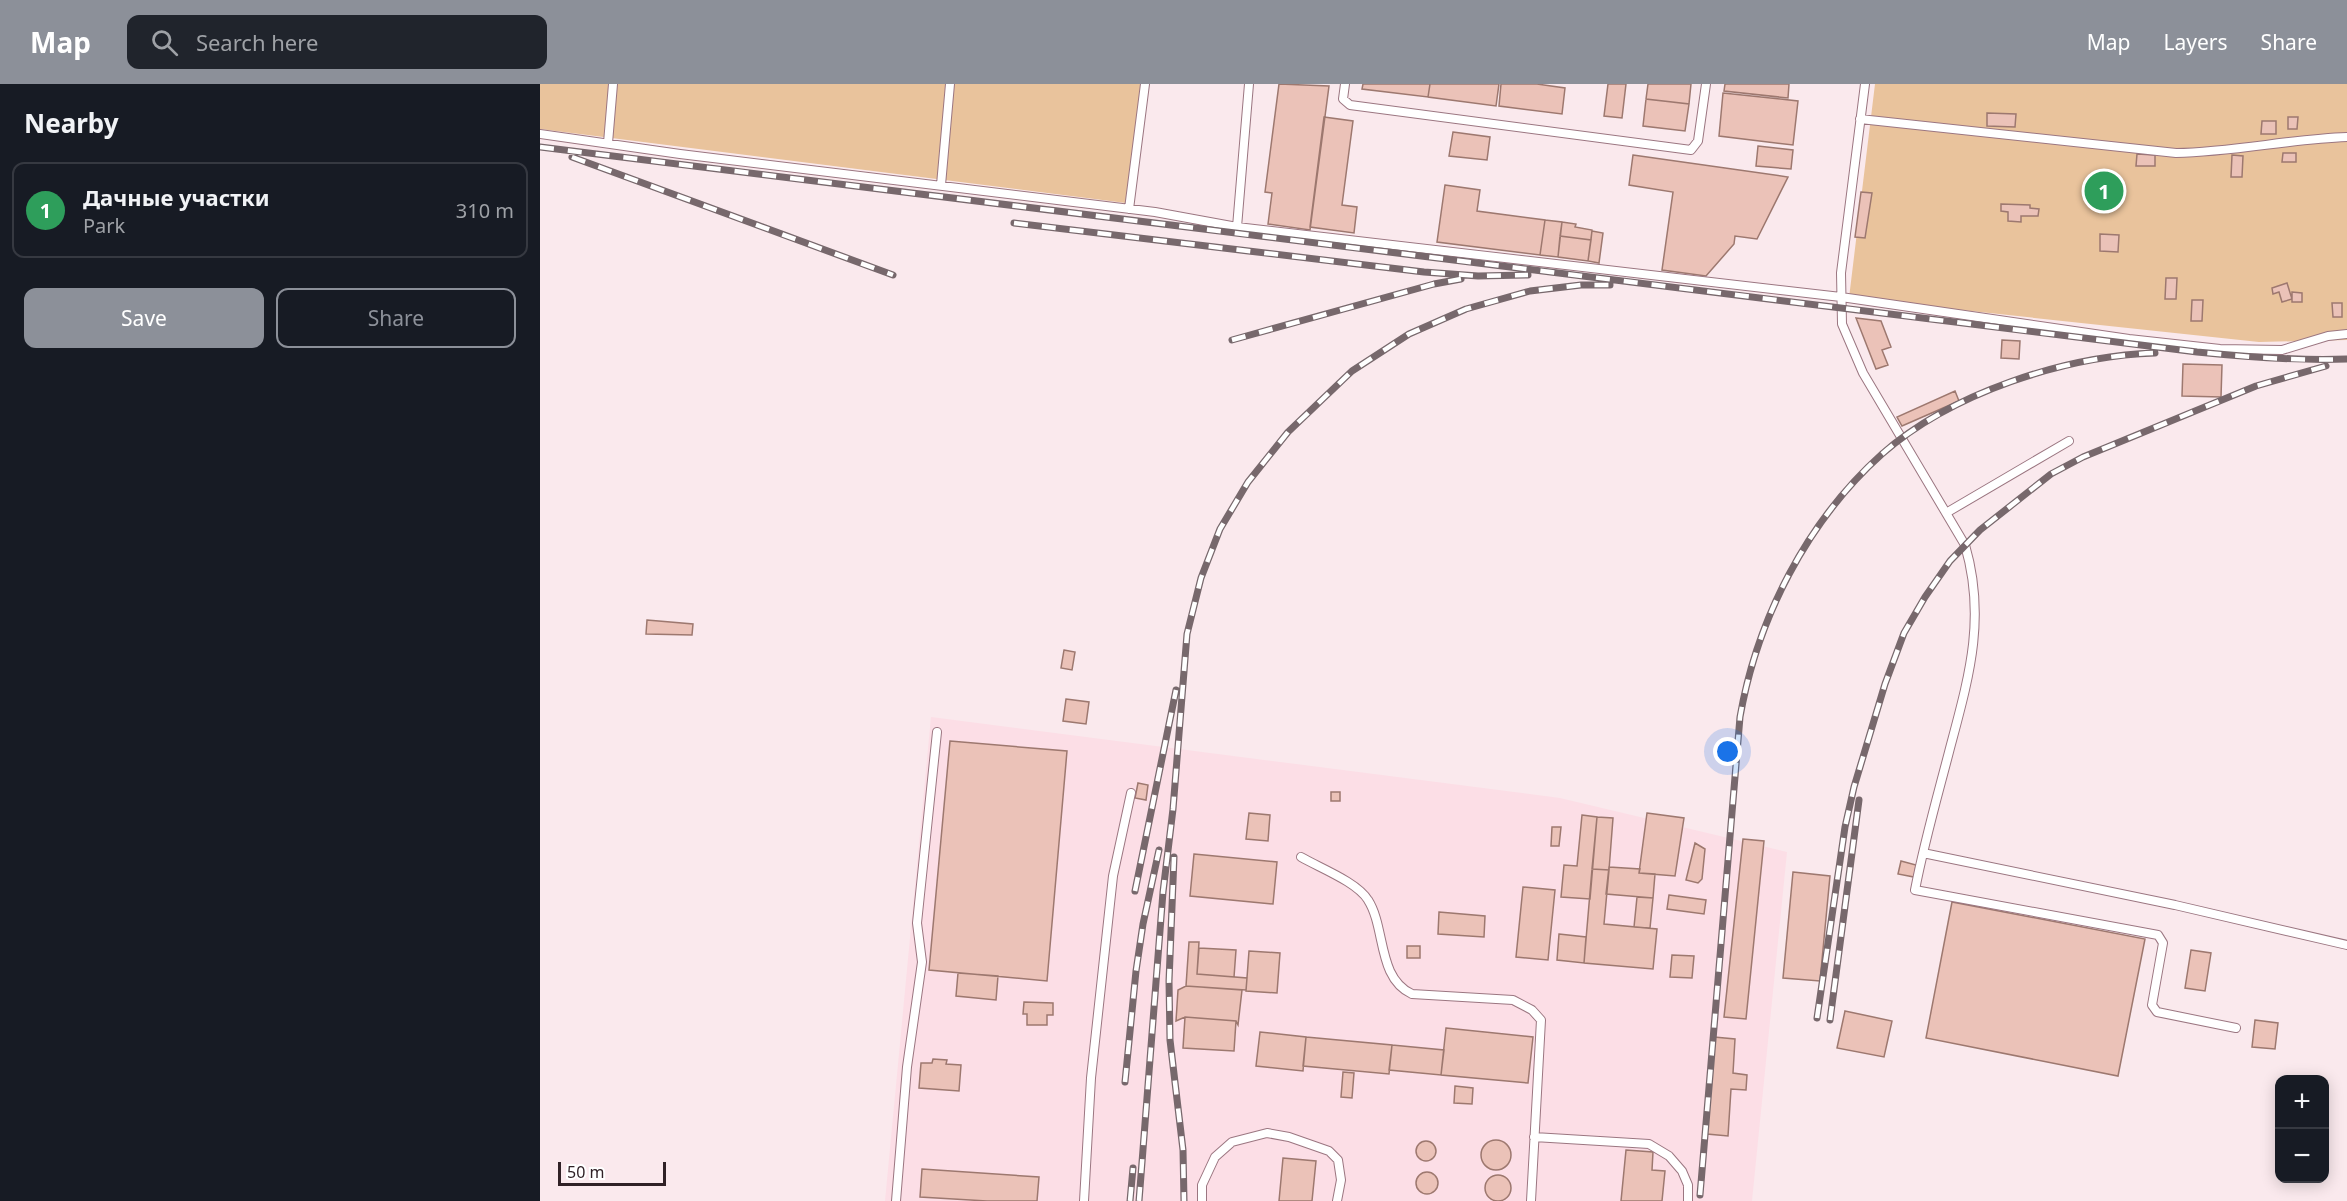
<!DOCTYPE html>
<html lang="en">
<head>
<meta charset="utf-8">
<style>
	body { margin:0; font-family:"Noto Sans",sans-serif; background:#20242c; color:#f1f3f6 }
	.controls { position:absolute; right:18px; bottom:18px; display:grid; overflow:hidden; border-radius:12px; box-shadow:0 3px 15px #0003 }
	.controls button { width:54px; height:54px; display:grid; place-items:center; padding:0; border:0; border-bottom:2px solid #363941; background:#171b24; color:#f1f3f6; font:30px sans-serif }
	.scale { position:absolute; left:18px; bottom:15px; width:108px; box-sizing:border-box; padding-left:6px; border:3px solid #302126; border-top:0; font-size:16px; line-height:21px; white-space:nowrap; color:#302126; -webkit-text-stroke:4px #fff; paint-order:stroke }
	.you { position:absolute; left:1188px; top:668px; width:21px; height:21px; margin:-15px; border:4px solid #fff; border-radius:50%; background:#1a73e8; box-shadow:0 0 0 9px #1a73e833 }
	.badge { display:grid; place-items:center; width:39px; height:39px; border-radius:50%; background:#8c9099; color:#fff; font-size:20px; font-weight:700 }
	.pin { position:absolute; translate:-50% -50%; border:3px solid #fff; box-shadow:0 2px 6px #0006 }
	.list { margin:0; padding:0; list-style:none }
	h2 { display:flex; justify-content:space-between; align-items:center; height:78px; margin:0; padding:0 24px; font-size:26px }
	h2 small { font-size:20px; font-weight:400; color:#9ea1a6 }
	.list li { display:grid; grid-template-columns:39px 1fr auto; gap:18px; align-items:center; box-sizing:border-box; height:96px; margin:0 12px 12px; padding:0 12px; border:2px solid #363941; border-radius:12px }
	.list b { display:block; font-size:22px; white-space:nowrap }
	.list p { margin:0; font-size:20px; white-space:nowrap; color:#9ea1a6 }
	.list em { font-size:20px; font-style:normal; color:#9ea1a6 }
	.actions { display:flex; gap:12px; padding:18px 24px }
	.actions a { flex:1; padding:14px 0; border:2px solid #8c9099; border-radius:12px; text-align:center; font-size:21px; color:#8c9099 }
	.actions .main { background:#8c9099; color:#fff }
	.icon { flex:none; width:33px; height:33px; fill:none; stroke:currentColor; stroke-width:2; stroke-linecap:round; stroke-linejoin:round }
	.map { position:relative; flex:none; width:1807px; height:1117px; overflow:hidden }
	header { display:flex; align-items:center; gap:36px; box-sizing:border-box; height:84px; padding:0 30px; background:#8c9099; color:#fff }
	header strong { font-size:28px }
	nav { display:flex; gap:33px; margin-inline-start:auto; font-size:21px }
	.search { width:420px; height:54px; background:#20242c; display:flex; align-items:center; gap:15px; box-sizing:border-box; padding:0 21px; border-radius:12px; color:#9ea1a6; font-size:22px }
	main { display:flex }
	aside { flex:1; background:#171b24 }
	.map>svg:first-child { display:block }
	.built { fill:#fcdee6 }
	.green { fill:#e9c39c }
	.building { fill:#ebc2b8; stroke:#9d786f; stroke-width:1.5 }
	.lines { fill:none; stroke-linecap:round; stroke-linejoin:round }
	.service-casing { stroke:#9b7681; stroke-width:10 }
	.service { stroke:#fff; stroke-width:8 }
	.rail-casing { stroke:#77686c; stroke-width:7 }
	.rail { stroke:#fff; stroke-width:4.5; stroke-dasharray:14; stroke-linecap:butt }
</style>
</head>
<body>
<header>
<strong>Map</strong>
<div class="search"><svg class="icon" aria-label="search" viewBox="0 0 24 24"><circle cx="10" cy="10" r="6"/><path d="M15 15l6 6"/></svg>Search here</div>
<nav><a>Map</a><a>Layers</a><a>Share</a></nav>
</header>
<main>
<aside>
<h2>Nearby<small></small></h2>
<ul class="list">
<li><span class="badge" style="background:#2e9e5b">1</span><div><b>Дачные участки</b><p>Park</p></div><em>310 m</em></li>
</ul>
<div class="actions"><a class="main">Save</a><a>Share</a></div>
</aside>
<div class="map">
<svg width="1807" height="1117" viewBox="0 0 1807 1117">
	<rect width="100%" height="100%" fill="#fae9ed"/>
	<!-- built -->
	<path class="built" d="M 391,633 L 1020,714 L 1247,768 L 1212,1117 L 345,1117 Z"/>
	<!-- green -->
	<path class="green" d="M 0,0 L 602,0 L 586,119 L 0,45 Z
		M 1335,0 L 1807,0 L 1807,256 L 1719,258 L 1309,214 Z"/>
	<!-- building -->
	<path class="building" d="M 739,0 L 789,2 L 770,146 L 728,140 L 732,109 L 725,108 Z
		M 823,0 L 890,0 L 888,13 L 822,5 Z
		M 890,0 L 959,0 L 956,22 L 888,13 Z
		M 961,0 L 997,0 L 1025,4 L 1022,30 L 959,22 Z
		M 1068,0 L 1086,0 L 1082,34 L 1064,32 Z
		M 1108,0 L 1151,0 L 1149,20 L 1106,15 Z
		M 1185,0 L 1249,0 L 1248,14 L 1184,7 Z
		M 1183,9 L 1258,17 L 1253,61 L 1179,52 Z
		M 1106,15 L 1149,20 L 1145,47 L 1103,42 Z
		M 1447,29 L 1476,30 L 1475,43 L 1447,42 Z
		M 784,33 L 813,37 L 802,121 L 817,123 L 814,149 L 770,143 Z
		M 1748,33 L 1758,33 L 1757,45 L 1748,45 Z
		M 1722,37 L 1736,37 L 1736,50 L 1721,50 Z
		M 913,48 L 950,53 L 947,76 L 909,72 Z
		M 1218,62 L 1253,66 L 1251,85 L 1216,82 Z
		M 1743,69 L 1756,69 L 1756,78 L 1742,78 Z
		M 1597,70 L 1615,71 L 1615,82 L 1596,82 Z
		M 1093,71 L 1248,93 L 1217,155 L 1195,152 L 1194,160 L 1166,192 L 1122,186 L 1133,108 L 1089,101 Z
		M 1692,71 L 1703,72 L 1702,93 L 1691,93 Z
		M 905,101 L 940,106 L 937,127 L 1005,136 L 1000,171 L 897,158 Z
		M 1321,108 L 1332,109 L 1325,154 L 1315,153 Z
		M 1461,120 L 1490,121 L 1490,124 L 1499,125 L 1498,132 L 1481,132 L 1481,138 L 1468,137 L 1468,128 L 1461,127 Z
		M 1005,136 L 1022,138 L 1018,173 L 1000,171 Z
		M 1022,138 L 1036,140 L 1035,143 L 1052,146 L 1051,156 L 1020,152 Z
		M 1052,147 L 1063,149 L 1059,179 L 1048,177 Z
		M 1560,150 L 1579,151 L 1578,168 L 1560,167 Z
		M 1020,152 L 1051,156 L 1048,177 L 1018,173 Z
		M 1626,194 L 1637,194 L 1636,215 L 1625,215 Z
		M 1747,199 L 1752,215 L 1742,218 L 1739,208 L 1733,210 L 1732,204 Z
		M 1752,208 L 1762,209 L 1762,218 L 1752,218 Z
		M 1652,216 L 1663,216 L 1662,237 L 1651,237 Z
		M 1792,219 L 1802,219 L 1802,233 L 1793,233 Z
		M 1316,234 L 1341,237 L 1351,263 L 1342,266 L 1348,281 L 1336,285 Z
		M 1462,256 L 1480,257 L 1479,275 L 1461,274 Z
		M 1643,280 L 1682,281 L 1681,313 L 1642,312 Z
		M 1415,307 L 1419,317 L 1362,342 L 1357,333 Z
		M 107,536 L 153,540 L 152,551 L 106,550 Z
		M 524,566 L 535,568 L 532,586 L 521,584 Z
		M 526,615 L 549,618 L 546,640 L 523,637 Z
		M 410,657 L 527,667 L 507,897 L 389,886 Z
		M 598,699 L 608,701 L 606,716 L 595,714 Z
		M 791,708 L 800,708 L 800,717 L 791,717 Z
		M 709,729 L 730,731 L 728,757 L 706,755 Z
		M 1107,729 L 1144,734 L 1135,792 L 1099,789 Z
		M 1042,731 L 1057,733 L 1050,815 L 1021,813 L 1024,781 L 1037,782 Z
		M 1057,733 L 1073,734 L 1069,786 L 1052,785 Z
		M 1012,743 L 1021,743 L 1019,762 L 1011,762 Z
		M 1203,755 L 1224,757 L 1206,935 L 1184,933 Z
		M 1155,759 L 1165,765 L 1162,795 L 1158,799 L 1146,796 Z
		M 654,770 L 737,778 L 733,820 L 650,812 Z
		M 1361,777 L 1376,781 L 1374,793 L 1358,790 Z
		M 1069,783 L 1100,785 L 1099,789 L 1115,790 L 1113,814 L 1066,810 Z
		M 1052,785 L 1069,786 L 1064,840 L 1117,845 L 1113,885 L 1044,879 Z
		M 1253,788 L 1290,792 L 1280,897 L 1243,894 Z
		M 983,803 L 1015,806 L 1008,876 L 976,873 Z
		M 1129,811 L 1166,816 L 1164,830 L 1127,825 Z
		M 1097,813 L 1113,814 L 1110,844 L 1094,843 Z
		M 1412,818 L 1605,855 L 1578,992 L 1386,954 Z
		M 899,828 L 945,832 L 944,853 L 898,850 Z
		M 1019,850 L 1046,853 L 1044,879 L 1017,876 Z
		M 649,858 L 659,858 L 657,890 L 707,894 L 706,906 L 646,902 Z
		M 867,862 L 880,862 L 880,874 L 867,874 Z
		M 659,864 L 696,866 L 694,893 L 657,890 Z
		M 1651,866 L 1671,869 L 1665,907 L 1645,904 Z
		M 709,867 L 740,869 L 737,909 L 706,907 Z
		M 1132,871 L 1154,872 L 1152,894 L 1130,893 Z
		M 418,889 L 458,892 L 456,916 L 416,912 Z
		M 646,902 L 702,906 L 698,941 L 696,937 L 645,933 L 636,937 L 638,906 Z
		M 484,918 L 513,919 L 513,931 L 507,931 L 507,941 L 487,941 L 487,930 L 483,930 Z
		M 1305,927 L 1352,937 L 1344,973 L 1297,964 Z
		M 645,933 L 696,937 L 694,967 L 643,964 Z
		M 1715,936 L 1738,939 L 1735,965 L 1712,963 Z
		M 906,944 L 993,953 L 988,999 L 901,991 Z
		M 720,948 L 766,953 L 763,987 L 716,982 Z
		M 766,953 L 852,961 L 849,990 L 763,982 Z
		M 1174,953 L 1195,955 L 1193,989 L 1207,991 L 1206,1006 L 1191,1005 L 1188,1052 L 1167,1050 Z
		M 852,961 L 904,966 L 901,991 L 849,986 Z
		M 393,975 L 407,976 L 406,980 L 421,981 L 419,1007 L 379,1004 L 381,979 L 392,979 Z
		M 803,988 L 814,989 L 812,1014 L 801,1013 Z
		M 915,1002 L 933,1004 L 932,1020 L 914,1019 Z
		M941 1071a15 15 0 1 1 30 0a15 15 0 1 1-30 0Z
		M876 1067a10 10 0 1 1 20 0a10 10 0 1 1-20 0Z
		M 1086,1066 L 1113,1068 L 1112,1086 L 1125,1087 L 1122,1117 L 1081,1117 Z
		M 743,1074 L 776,1077 L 772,1117 L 739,1117 Z
		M 382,1085 L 499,1093 L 497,1117 L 447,1117 L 380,1113 Z
		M876 1099a11 11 0 1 1 22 0a11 11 0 1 1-22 0Z
		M945 1104a13 13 0 1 1 26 0a13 13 0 1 1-26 0Z"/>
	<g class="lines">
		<!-- service casing -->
		<g class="service-casing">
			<path id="service" d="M 805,0 L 803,15 L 810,21 L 1151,66 L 1158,57 L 1166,0
				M 1325,0 L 1301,189 L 1302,240 L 1323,289 L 1425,461 C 1447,536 1428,596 1409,668 C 1397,714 1384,759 1375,806 L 1618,851 L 1623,859 L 1612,921 L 1617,928 L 1696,944
				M 1320,35 L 1636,69 C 1694,68 1750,55 1807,53
				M 0,50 L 140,70 L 615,128 L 697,143 L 1301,213 L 1589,255 L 1680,265 L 1742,266 L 1788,252 L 1807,250
				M 68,59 L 73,0
				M 401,101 L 410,0
				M 589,125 L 605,0
				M 697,143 L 709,0
				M 1406,429 L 1529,357
				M 1383,769 L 1635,821 L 1807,861
				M 761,773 C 780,784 817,798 828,816 C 846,844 837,894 872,910 L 973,916 L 992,926 L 1001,936 L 991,1117
				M 994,1053 L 1109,1060 L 1129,1072 L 1142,1087 L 1148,1101 L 1148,1117
				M 356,1117 L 367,983 L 382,878 L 377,839 L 397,648
				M 544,1117 L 551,994 L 573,792 L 591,709
				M 662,1117 L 662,1101 L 675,1073 L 692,1058 L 727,1049 L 749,1053 L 789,1067 L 798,1076 L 801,1096 L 797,1117"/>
		</g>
		<!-- service -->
		<use href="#service" class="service"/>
		<!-- rail casing -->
		<g class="rail-casing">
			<path id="rail" d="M 0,63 L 1657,268 C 1707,273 1756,277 1807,275
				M 32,73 L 353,191
				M 474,139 L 884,188 L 938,192 L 988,191
				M 692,256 L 894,200 L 921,195
				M 634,773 L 629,897 L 630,956 L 643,1066 L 644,1117
				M 595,807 L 636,606
				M 1277,934 L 1305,743 L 1314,703 L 1345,600 L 1364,549 L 1385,513 L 1410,477 L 1440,446 L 1511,390 L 1543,373 L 1716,302 L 1786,282
				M 1290,936 L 1319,716
				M 585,998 L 596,887 L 603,840 L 619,766
				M 1160,1111 L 1200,633 C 1217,535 1267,437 1342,370 C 1411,309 1525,272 1615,269
				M 590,1117 L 593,1084
				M 599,1117 L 623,808 L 633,725 L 647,550 L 661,494 L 680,445 L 708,398 L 748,348 L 812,287 L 869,250 L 926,225 L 990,207 L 1041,201 L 1070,201"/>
		</g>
		<!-- rail -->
		<use href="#rail" class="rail"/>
	</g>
</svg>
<div class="controls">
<button>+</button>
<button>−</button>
</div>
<div class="scale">50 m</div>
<div class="you"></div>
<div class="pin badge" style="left:1564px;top:107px;background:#2e9e5b">1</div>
</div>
</main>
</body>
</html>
